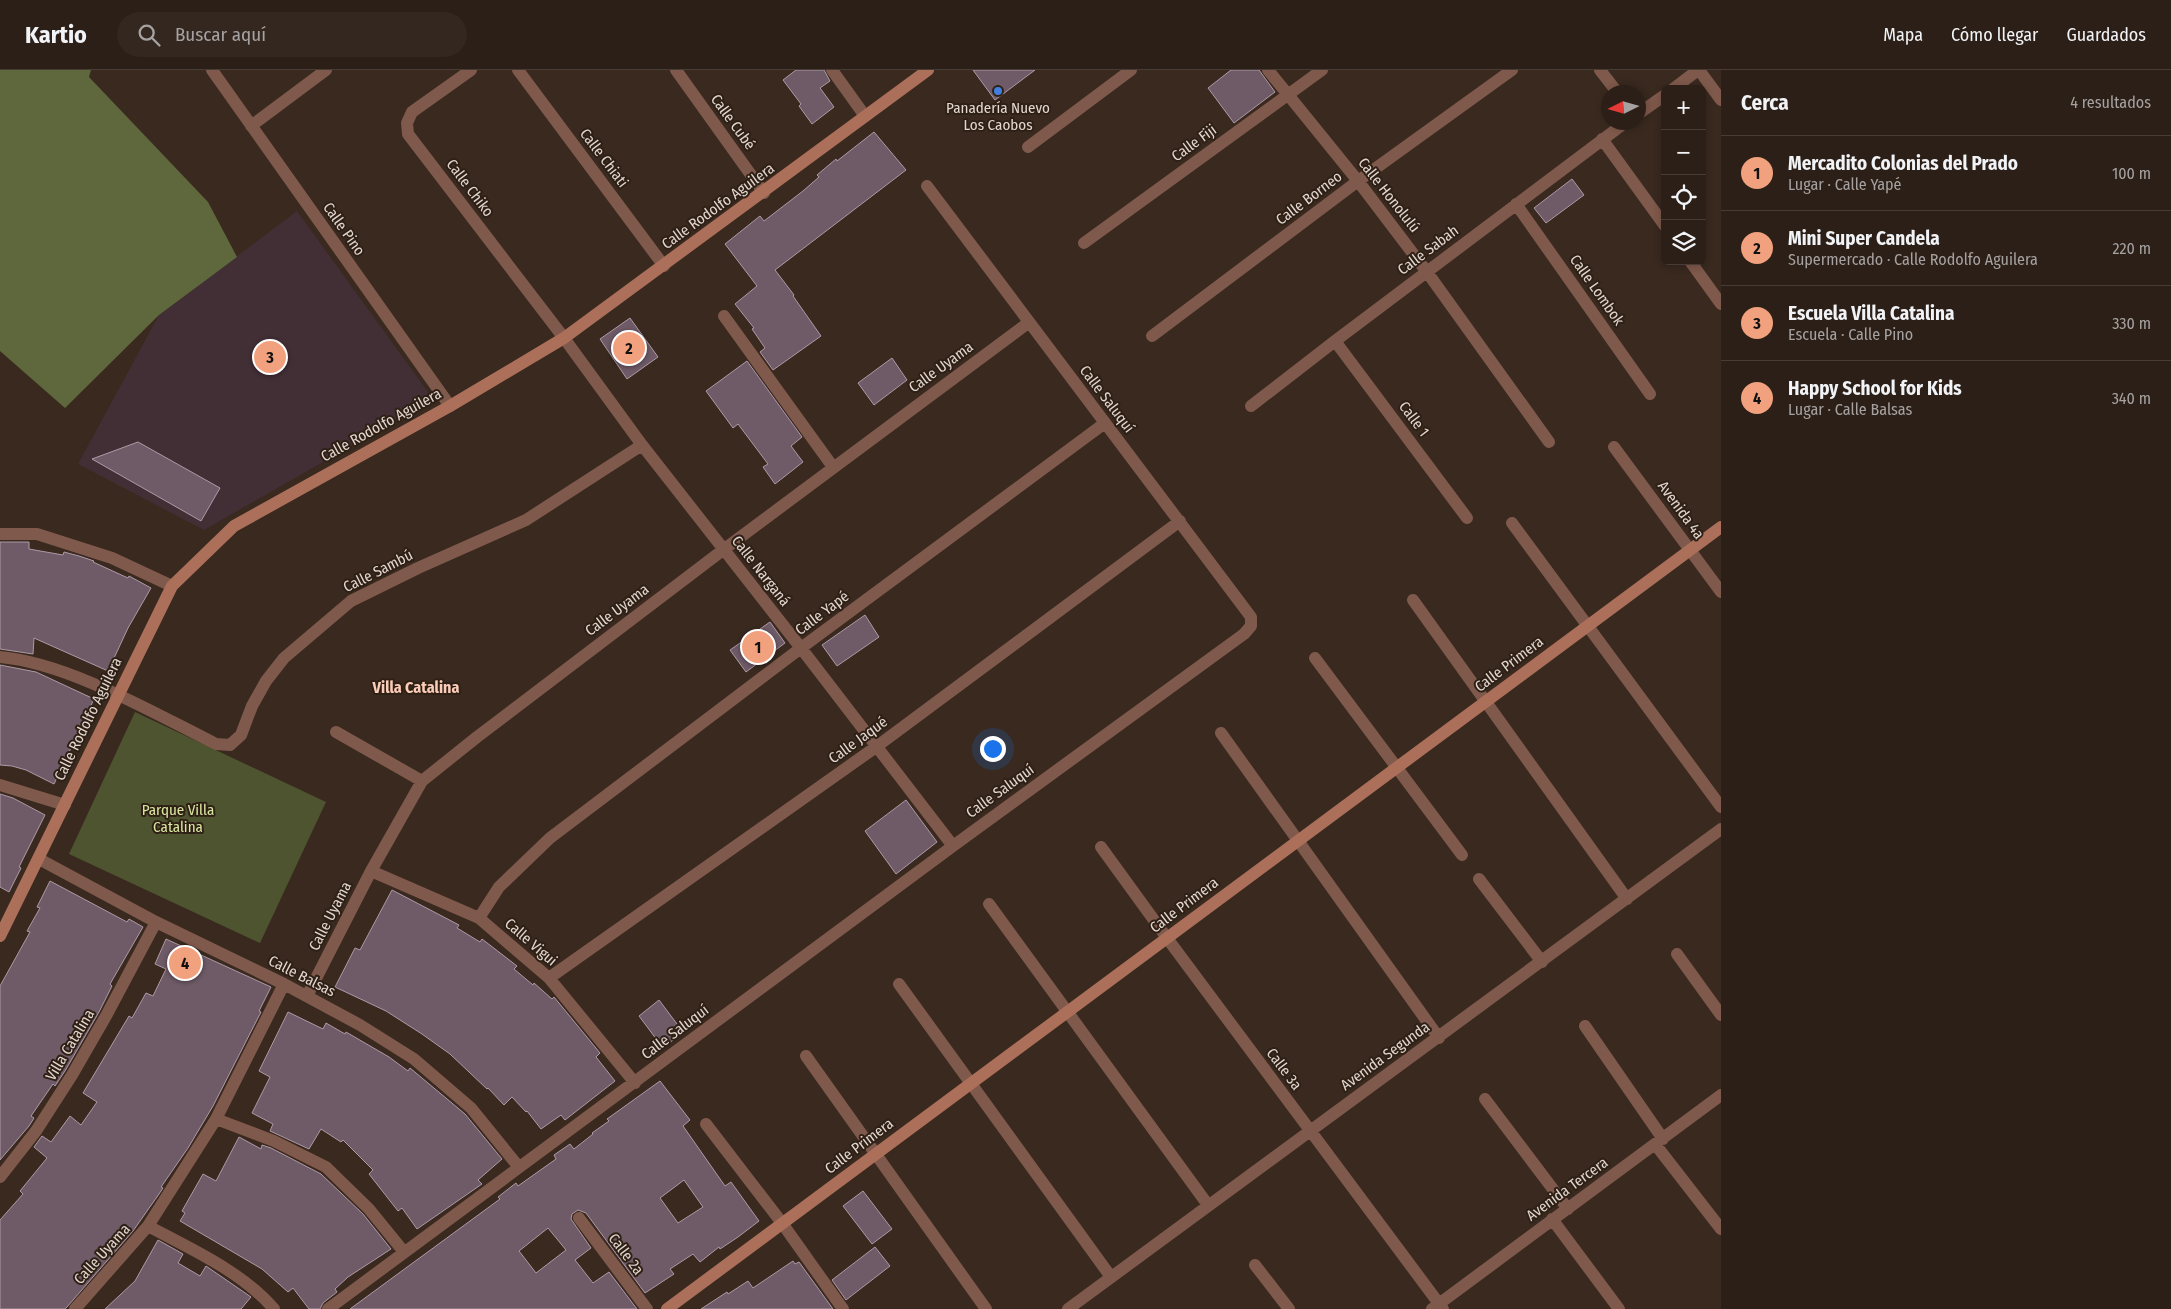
<!DOCTYPE html>
<html lang="es">
<head>
<meta charset="utf-8">
<style>
	body { margin:0; font-family:"Fira Sans Condensed",sans-serif; background:#332720; color:#f1f3f6 }
	.controls { position:absolute; right:15px; top:15px; display:grid; overflow:hidden; border-radius:8px; box-shadow:0 2px 8px #0003 }
	.controls button { width:45px; height:45px; display:grid; place-items:center; padding:0; border:0; border-bottom:1px solid #473d36; background:#2b1f17; color:#f1f3f6; font:25px sans-serif }
	.compass { position:absolute; left:1601px; top:15px; width:45px; height:45px; border-radius:50%; background:#2b1f17; box-shadow:0 2px 8px #0003; rotate:265deg }
	.you { position:absolute; left:992px; top:678px; width:18px; height:18px; margin:-12px; border:4px solid #fff; border-radius:50%; background:#1a73e8; box-shadow:0 0 0 8px #1a73e833 }
	.badge { display:grid; place-items:center; width:32px; height:32px; border-radius:50%; background:#f1a17d; color:#111; font-size:16px; font-weight:700 }
	.pin { position:absolute; translate:-50% -50%; border:2px solid #fff; box-shadow:0 1px 5px #0006 }
	.list { margin:0; padding:0; list-style:none }
	h2 { display:flex; justify-content:space-between; align-items:center; height:65px; margin:0; padding:0 20px; font-size:21px }
	h2 small { font-size:16px; font-weight:400; color:#a6a2a1 }
	.list li { display:grid; grid-template-columns:32px 1fr auto; gap:15px; align-items:center; box-sizing:border-box; height:75px; padding:0 20px; border-top:1px solid #473d36 }
	.list b { display:block; font-size:19px; white-space:nowrap }
	.list p { margin:0; font-size:16px; white-space:nowrap; color:#a6a2a1 }
	.list em { font-size:16px; font-style:normal; color:#a6a2a1 }
	.icon { flex:none; width:28px; height:28px; fill:none; stroke:currentColor; stroke-width:2; stroke-linecap:round; stroke-linejoin:round }
	.map { position:relative; flex:none; width:1721px; height:1239px; overflow:hidden }
	header { display:flex; align-items:center; gap:30px; box-sizing:border-box; height:70px; padding:0 25px; background:#2b1f17; border-bottom:1px solid #473d36 }
	header strong { font-size:24px }
	nav { display:flex; gap:28px; margin-inline-start:auto; font-size:18px }
	.search { width:350px; height:45px; background:#332720; display:flex; align-items:center; gap:12px; box-sizing:border-box; padding:0 18px; border-radius:28px; color:#a6a2a1; font-size:19px }
	main { display:flex }
	aside { flex:1; background:#2b1f17 }
	.map>svg:first-child { display:block }
	.education { fill:#422f36 }
	.green { fill:#4d542f }
	.forest { fill:#5f673d }
	.building { fill:#6e5b67; stroke:#ae9aa7; fill-rule:evenodd }
	.lines { fill:none; stroke-linecap:round; stroke-linejoin:round }
	.street { stroke:#7f594b; stroke-width:12 }
	.secondary { stroke:#ac705a; stroke-width:12 }
	.shop-dot { fill:#3f7fe0; stroke:#2f2015; stroke-width:2 }
	.labels { text-anchor:middle; dominant-baseline:central; stroke-width:4; stroke-linejoin:round; paint-order:stroke }
	.poi-label { font-size:15px; fill:#e2d7d0; stroke:#2f2015 }
	.street-label { font-size:15px; fill:#e2d7d0; stroke:#2f2015 }
	.park-label { font-size:15px; fill:#d9e7a1; stroke:#2f2015 }
	.neighbourhood-label { font-size:16px; font-weight:bold; fill:#fbcdb8; stroke:#2f2015 }
</style>
</head>
<body>
<header>
<strong>Kartio</strong>
<div class="search"><svg class="icon" aria-label="search" viewBox="0 0 24 24"><circle cx="10" cy="10" r="6"/><path d="M15 15l6 6"/></svg>Buscar aquí</div>
<nav><a>Mapa</a><a>Cómo llegar</a><a>Guardados</a></nav>
</header>
<main>
<div class="map">
<svg width="1721" height="1239" viewBox="0 0 1721 1239">
	<rect width="100%" height="100%" fill="#39291f"/>
	<!-- education -->
	<path class="education" d="M 297,141 L 433,329 L 204,460 L 78,394 L 159,245 Z"/>
	<!-- green -->
	<path class="green" d="M 135,642 L 326,732 L 260,873 L 69,784 Z"/>
	<!-- forest -->
	<path class="forest" d="M 0,0 L 91,0 L 89,7 L 208,132 L 237,187 L 159,245 L 65,338 L 0,281 Z"/>
	<!-- building -->
	<path class="building" d="M 796,0 L 824,0 L 830,11 L 820,18 L 834,37 L 812,54 L 799,36 L 801,34 L 783,10 Z
		M 973,0 L 1035,0 L 995,30 Z
		M 1231,0 L 1259,0 L 1275,22 L 1234,53 L 1208,18 Z
		M 874,62 L 906,100 L 775,200 L 794,225 L 793,226 L 821,266 L 773,300 L 760,282 L 765,278 L 752,259 L 754,258 L 735,234 L 757,216 L 725,174 L 760,146 L 764,151 L 803,121 L 819,107 L 817,105 L 836,89 L 837,91 Z
		M 1572,109 L 1584,125 L 1546,153 L 1534,138 Z
		M 630,248 L 658,287 L 627,309 L 600,269 Z
		M 892,288 L 907,310 L 874,335 L 858,313 Z
		M 747,291 L 802,367 L 791,376 L 803,392 L 775,414 L 763,397 L 768,394 L 738,354 L 733,358 L 706,321 Z
		M 138,372 L 220,418 L 201,451 L 92,389 Z
		M 0,472 L 29,472 L 29,479 L 63,485 L 64,482 L 79,486 L 94,491 L 93,492 L 128,508 L 129,506 L 151,518 L 128,558 L 108,601 L 34,568 L 33,584 L 0,579 Z
		M 865,545 L 879,567 L 837,596 L 822,575 Z
		M 770,552 L 785,573 L 746,602 L 730,580 Z
		M 0,595 L 36,602 L 94,629 L 54,714 L 26,700 L 12,696 L 0,695 Z
		M 0,724 L 13,728 L 45,745 L 19,797 L 21,798 L 9,822 L 0,817 Z
		M 906,730 L 937,772 L 896,804 L 865,761 Z
		M 50,811 L 127,852 L 129,849 L 143,857 L 110,914 L 112,916 L 99,942 L 65,1001 L 55,1016 L 53,1014 L 31,1046 L 34,1048 L 29,1056 L 0,1090 L 0,916 L 30,862 L 27,861 L 40,838 L 37,837 Z
		M 392,820 L 459,855 L 457,858 L 480,872 L 482,869 L 517,896 L 514,899 L 533,915 L 534,913 L 552,929 L 554,927 L 600,983 L 596,987 L 615,1011 L 565,1050 L 561,1045 L 541,1059 L 527,1041 L 526,1042 L 512,1027 L 504,1035 L 488,1018 L 487,1019 L 450,984 L 422,964 L 386,941 L 335,917 L 355,878 L 360,880 Z
		M 166,869 L 271,917 L 259,941 L 261,942 L 213,1036 L 188,1078 L 161,1117 L 163,1118 L 159,1124 L 133,1161 L 67,1237 L 65,1239 L 0,1239 L 0,1150 L 23,1124 L 20,1121 L 47,1088 L 34,1077 L 42,1066 L 51,1072 L 70,1046 L 81,1055 L 97,1032 L 83,1023 L 129,946 L 132,948 L 146,923 L 153,926 L 166,899 L 155,894 Z
		M 659,930 L 683,962 L 663,978 L 639,946 Z
		M 288,942 L 323,959 L 326,953 L 345,964 L 346,962 L 389,987 L 408,1001 L 410,998 L 465,1044 L 502,1089 L 478,1110 L 482,1114 L 417,1159 L 402,1138 L 398,1141 L 369,1104 L 373,1100 L 343,1070 L 341,1072 L 321,1059 L 309,1079 L 270,1061 L 273,1054 L 252,1043 L 270,1007 L 259,1001 Z
		M 660,1011 L 690,1050 L 683,1056 L 725,1116 L 731,1112 L 759,1151 L 738,1167 L 720,1179 L 719,1177 L 700,1192 L 693,1184 L 670,1199 L 674,1204 L 645,1223 L 586,1143 L 578,1140 L 572,1144 L 571,1149 L 591,1178 L 575,1190 L 593,1213 L 609,1202 L 637,1239 L 350,1239 L 500,1129 L 498,1127 L 516,1113 L 518,1116 L 556,1089 L 554,1085 L 570,1074 L 574,1079 L 593,1064 L 592,1063 L 609,1051 L 607,1049 ZM 684,1110 L 703,1137 L 678,1153 L 660,1128 ZM 548,1158 L 566,1180 L 536,1203 L 519,1181 Z
		M 239,1067 L 261,1079 L 262,1075 L 271,1078 L 321,1104 L 363,1144 L 391,1179 L 348,1207 L 335,1219 L 337,1222 L 323,1233 L 320,1239 L 309,1239 L 293,1218 L 288,1222 L 262,1199 L 180,1151 L 185,1143 L 182,1141 L 203,1104 L 216,1111 Z
		M 863,1121 L 892,1159 L 872,1174 L 843,1136 Z
		M 158,1170 L 183,1184 L 178,1193 L 200,1206 L 206,1196 L 251,1227 L 241,1239 L 105,1239 L 135,1211 Z
		M 875,1177 L 890,1196 L 846,1230 L 832,1210 Z
		M 793,1191 L 795,1194 L 799,1192 L 833,1239 L 701,1239 L 727,1222 L 728,1224 L 748,1211 L 753,1218 Z"/>
	<g class="lines">
		<!-- street -->
		<path class="street" d="M 212,0 L 450,336
			M 471,0 L 412,42 L 407,53 L 408,64 L 564,268 L 642,375 L 801,578 L 953,776
			M 518,0 L 664,196
			M 676,0 L 764,123
			M 832,0 L 865,46
			M 1268,0 L 1358,111 L 1427,202 L 1549,372
			M 1600,0 L 1617,22
			M 1699,0 L 1721,30
			M 1673,19 L 1698,0
			M 1638,44 L 1665,25
			M 251,56 L 326,0
			M 1602,69 L 1665,156
			M 1028,77 L 1131,0
			M 1516,134 L 1650,324
			M 1084,173 L 1322,0
			M 1690,191 L 1721,234
			M 724,246 L 833,397
			M 1152,266 L 1358,111 L 1512,0
			M 1335,271 L 1467,448
			M 1251,336 L 1335,271 L 1626,52
			M 1614,377 L 1721,522
			M 1512,453 L 1721,737
			M 0,464 L 37,464 L 112,488 L 172,516
			M 1413,530 L 1627,829
			M 0,587 C 68,593 154,643 216,674 L 230,675 L 241,665 L 252,636 L 266,611 L 284,588 L 351,531 L 418,498 L 526,450 L 642,375
			M 1315,588 L 1462,785
			M 336,662 L 422,711
			M 1221,663 L 1439,968
			M 0,715 L 65,735
			M 1101,777 L 1167,868 L 1443,1239
			M 39,789 L 156,852 L 284,914 L 360,955 L 414,989 L 471,1038 L 518,1096
			M 371,801 L 479,848 L 549,908 L 635,1013
			M 1479,809 L 1542,892
			M 989,834 L 1208,1135
			M 479,848 L 499,817 L 550,768 L 801,578 L 1105,353
			M 1677,884 L 1721,945
			M 549,908 L 876,677 L 1180,451
			M 899,914 L 1111,1207
			M 307,926 L 371,801 L 422,711 L 477,667 L 723,480 L 1028,253
			M 1585,956 L 1663,1069
			M 806,986 L 986,1239
			M 1485,1029 L 1568,1139
			M 216,1049 L 274,1071 L 326,1097 L 369,1139 L 404,1182
			M 706,1054 L 782,1153 L 843,1239
			M 1655,1074 L 1721,1159
			M 0,1107 L 36,1061 L 72,1005 L 106,946 L 156,852
			M 579,1148 L 647,1239
			M 1552,1149 L 1619,1239
			M 148,1156 C 191,1179 241,1201 274,1239
			M 1255,1195 L 1289,1239
			M 75,1239 L 148,1156 L 216,1049 L 284,914
			M 328,1239 L 953,776 L 1244,564 L 1251,556 L 1251,547 L 927,116
			M 1068,1239 L 1721,759
			M 1432,1239 L 1721,1025"/>
		<!-- secondary -->
		<path class="secondary" d="M 0,866 L 172,516 L 234,456 L 450,336 L 564,268 L 928,0
			M 667,1239 L 1721,457"/>
	</g>
	<!-- markers -->
	<circle class="shop-dot" cx="998" cy="21" r="5"/>
	<g class="labels">
		<!-- poi labels -->
		<g class="poi-label">
			<text x="998" y="38">Panadería Nuevo<tspan x="998" dy="17">Los Caobos</tspan></text>
		</g>
		<!-- street labels -->
		<g class="street-label">
			<text transform="translate(733 52) rotate(54)">Calle Cubé</text>
			<text transform="translate(1194 73) rotate(-36)">Calle Fiji</text>
			<text transform="translate(604 88) rotate(53)">Calle Chiati</text>
			<text transform="translate(470 118) rotate(53)">Calle Chiko</text>
			<text transform="translate(1389 125) rotate(52)">Calle Honolulú</text>
			<text transform="translate(1309 128) rotate(-37)">Calle Borneo</text>
			<text transform="translate(718 136) rotate(-36)">Calle Rodolfo Aguilera</text>
			<text transform="translate(344 159) rotate(55)">Calle Pino</text>
			<text transform="translate(1428 180) rotate(-37)">Calle Sabah</text>
			<text transform="translate(1597 220) rotate(55)">Calle Lombok</text>
			<text transform="translate(941 297) rotate(-36)">Calle Uyama</text>
			<text transform="translate(1107 329) rotate(53)">Calle Saluquí</text>
			<text transform="translate(1414 349) rotate(53)">Calle 1</text>
			<text transform="translate(381 355) rotate(-29)">Calle Rodolfo Aguilera</text>
			<text transform="translate(1681 440) rotate(54)">Avenida 4a</text>
			<text transform="translate(378 501) rotate(-27)">Calle Sambú</text>
			<text transform="translate(761 501) rotate(52)">Calle Narganá</text>
			<text transform="translate(617 540) rotate(-37)">Calle Uyama</text>
			<text transform="translate(822 543) rotate(-37)">Calle Yapé</text>
			<text transform="translate(1509 594) rotate(-37)">Calle Primera</text>
			<text transform="translate(88 649) rotate(-64)">Calle Rodolfo Aguilera</text>
			<text transform="translate(858 670) rotate(-36)">Calle Jaqué</text>
			<text transform="translate(1000 721) rotate(-36)">Calle Saluquí</text>
			<text transform="translate(1184 835) rotate(-37)">Calle Primera</text>
			<text transform="translate(330 846) rotate(-63)">Calle Uyama</text>
			<text transform="translate(531 872) rotate(41)">Calle Vigui</text>
			<text transform="translate(302 906) rotate(27)">Calle Balsas</text>
			<text transform="translate(675 962) rotate(-37)">Calle Saluquí</text>
			<text transform="translate(70 975) rotate(-59)">Villa Catalina</text>
			<text transform="translate(1385 986) rotate(-36)">Avenida Segunda</text>
			<text transform="translate(1284 999) rotate(53)">Calle 3a</text>
			<text transform="translate(859 1076) rotate(-37)">Calle Primera</text>
			<text transform="translate(1567 1119) rotate(-36)">Avenida Tercera</text>
			<text transform="translate(102 1184) rotate(-48)">Calle Uyama</text>
			<text transform="translate(626 1184) rotate(53)">Calle 2a</text>
		</g>
		<!-- park labels -->
		<g class="park-label">
			<text x="178" y="740">Parque Villa<tspan x="178" dy="17">Catalina</tspan></text>
		</g>
		<!-- neighbourhood labels -->
		<g class="neighbourhood-label">
			<text x="416" y="617">Villa Catalina</text>
		</g>
	</g>
</svg>
<div class="controls">
<button>+</button>
<button>−</button>
<button><svg class="icon" aria-label="locate" viewBox="0 0 24 24"><circle cx="12" cy="12" r="6"/><path d="M12 2v4M12 18v4M2 12h4M18 12h4"/></svg></button>
<button><svg class="icon" aria-label="layers" viewBox="0 0 24 24"><path d="M12 4l9 5-9 5-9-5zM3 14l9 5 9-5"/></svg></button>
</div>
<svg class="compass" viewBox="-18 -18 36 36"><path d="M0-13l5 13h-10z" fill="#e53935"/><path d="M0 13l5-13h-10z" fill="#a6a2a1"/></svg>
<div class="you"></div>
<div class="pin badge" style="left:758px;top:577px">1</div>
<div class="pin badge" style="left:629px;top:278px">2</div>
<div class="pin badge" style="left:270px;top:287px">3</div>
<div class="pin badge" style="left:185px;top:893px">4</div>
</div>
<aside>
<h2>Cerca<small>4 resultados</small></h2>
<ul class="list">
<li><span class="badge">1</span><div><b>Mercadito Colonias del Prado</b><p>Lugar · Calle Yapé</p></div><em>100 m</em></li>
<li><span class="badge">2</span><div><b>Mini Super Candela</b><p>Supermercado · Calle Rodolfo Aguilera</p></div><em>220 m</em></li>
<li><span class="badge">3</span><div><b>Escuela Villa Catalina</b><p>Escuela · Calle Pino</p></div><em>330 m</em></li>
<li><span class="badge">4</span><div><b>Happy School for Kids</b><p>Lugar · Calle Balsas</p></div><em>340 m</em></li>
</ul>
</aside>
</main>
</body>
</html>
